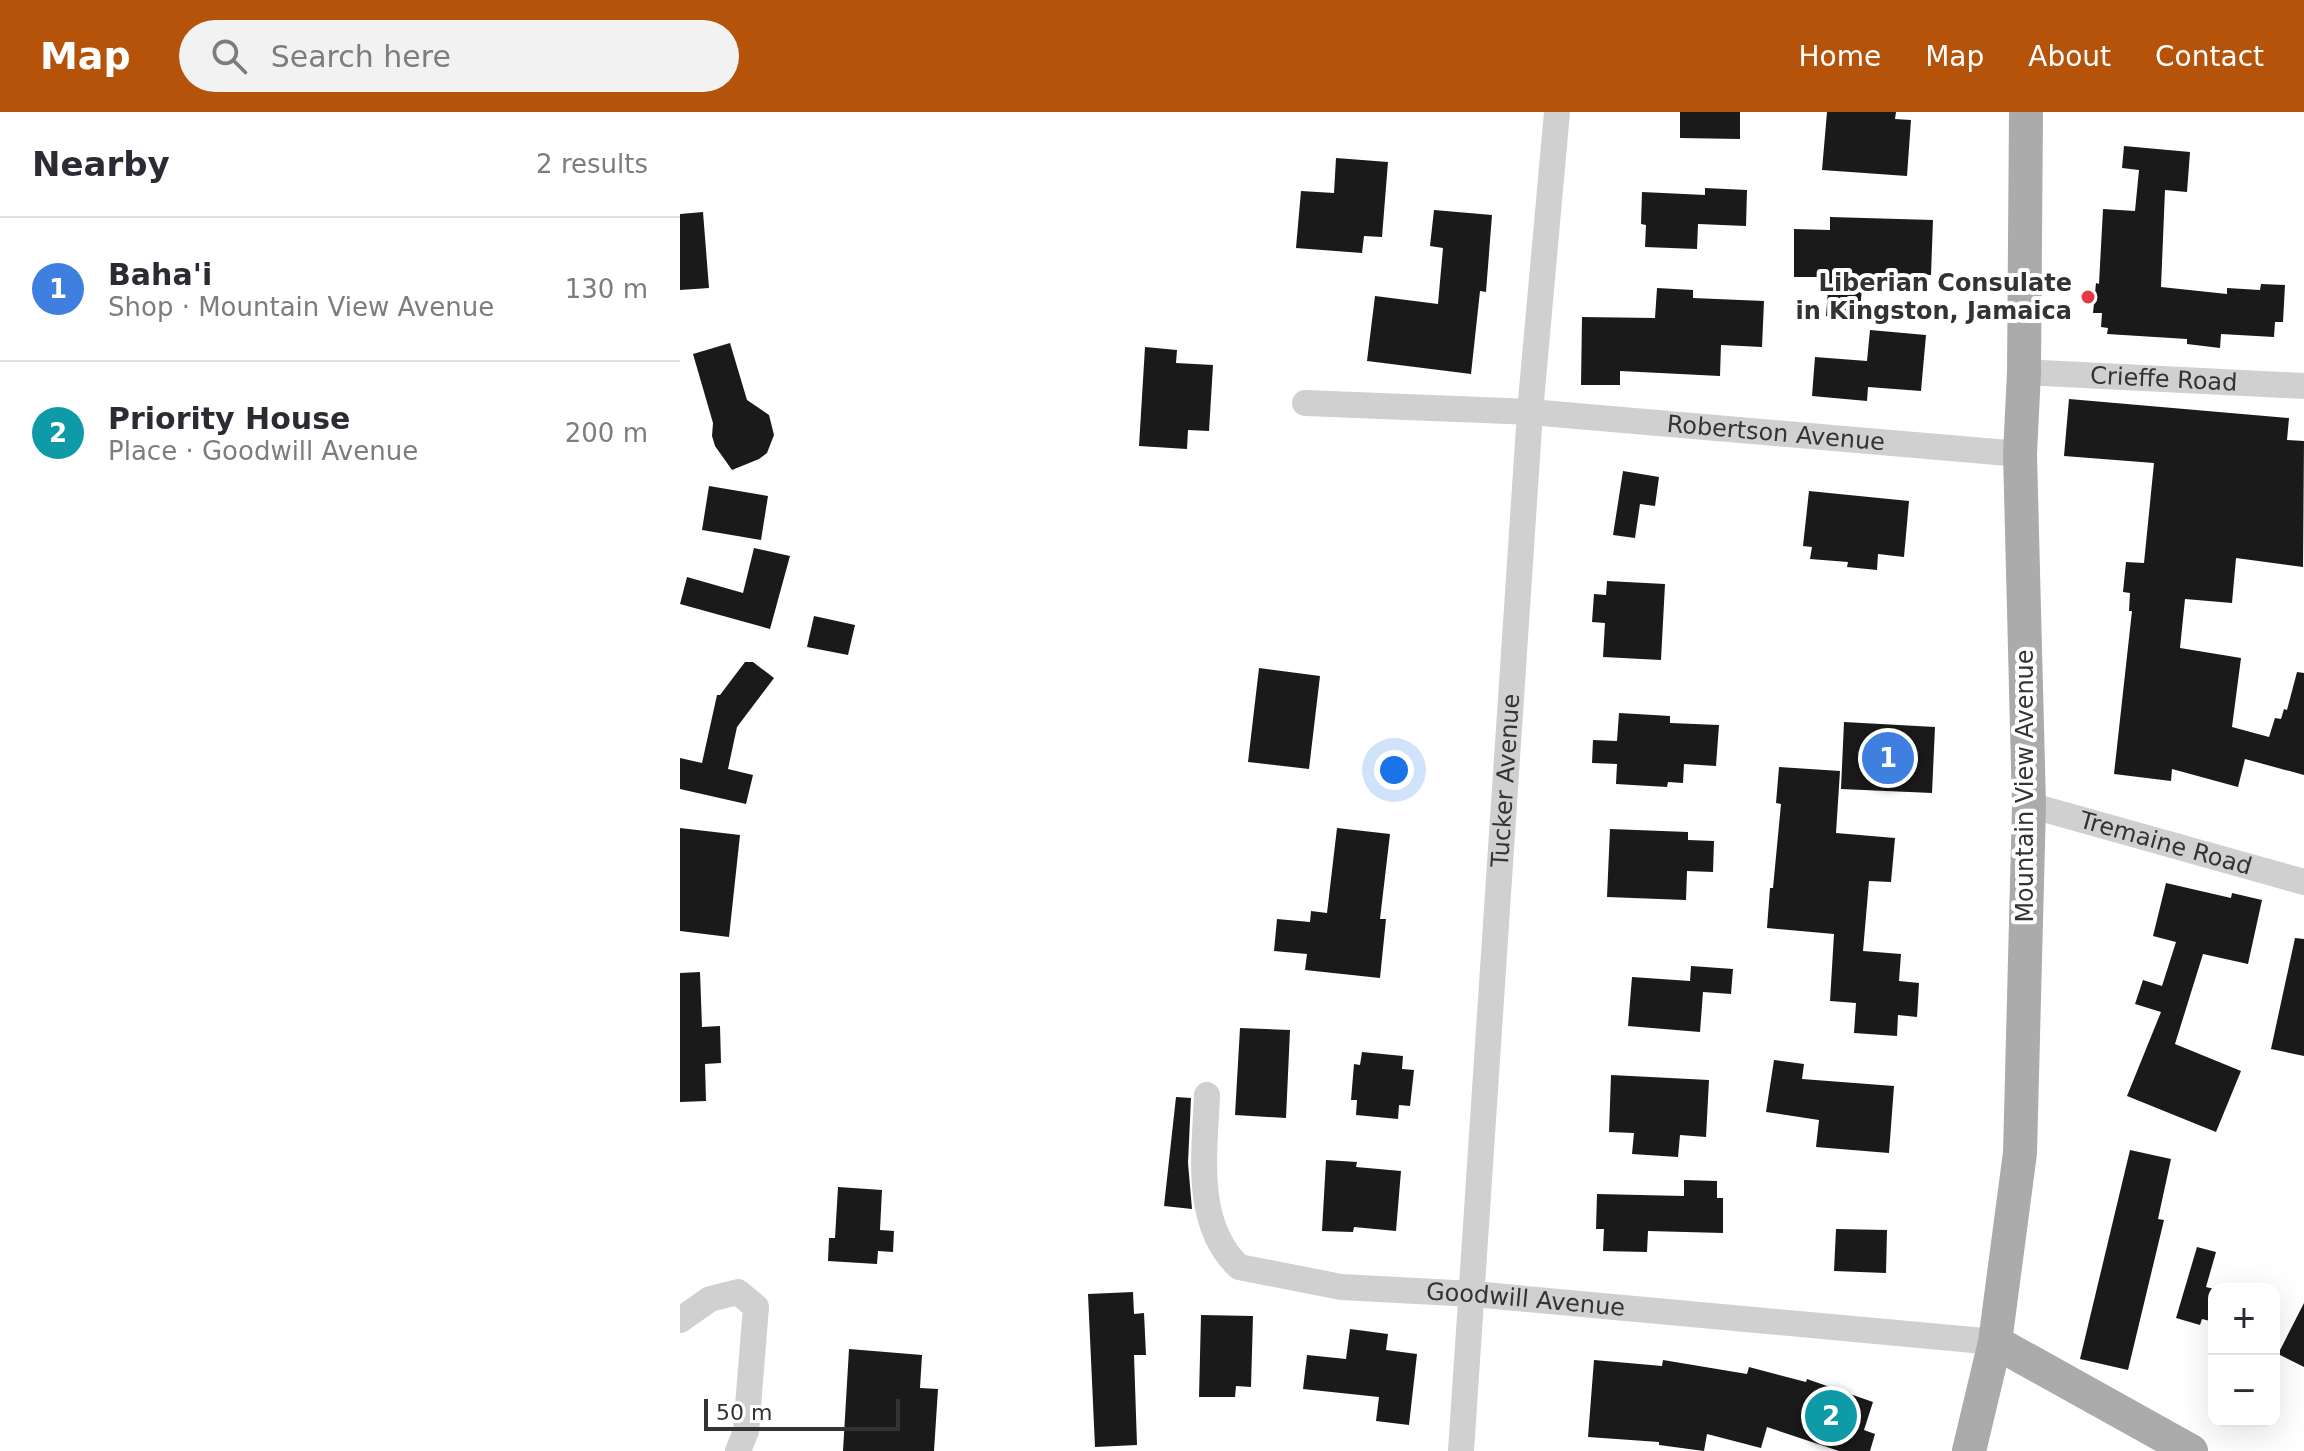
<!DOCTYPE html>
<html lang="en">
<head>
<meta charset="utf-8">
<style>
	body { margin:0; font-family:"DejaVu Sans",sans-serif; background:#f2f2f3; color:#2b2b33 }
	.controls { position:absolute; right:24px; bottom:24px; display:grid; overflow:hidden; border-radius:16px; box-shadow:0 8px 32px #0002 }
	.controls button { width:72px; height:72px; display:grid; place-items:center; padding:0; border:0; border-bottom:2px solid #e1e1e2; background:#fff; color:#2b2b33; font:40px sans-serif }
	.scale { position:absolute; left:24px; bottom:20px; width:196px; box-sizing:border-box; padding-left:8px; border:4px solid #333; border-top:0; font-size:22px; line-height:28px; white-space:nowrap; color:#333; -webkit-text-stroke:6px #fff; paint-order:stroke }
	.you { position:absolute; left:714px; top:658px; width:28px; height:28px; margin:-20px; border:6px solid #fff; border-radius:50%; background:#1a73e8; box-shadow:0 0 0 12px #1a73e833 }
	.badge { display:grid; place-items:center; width:52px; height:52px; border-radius:50%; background:#b45309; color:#fff; font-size:26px; font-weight:700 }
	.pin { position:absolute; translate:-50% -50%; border:4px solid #fff; box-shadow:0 2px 8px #0006 }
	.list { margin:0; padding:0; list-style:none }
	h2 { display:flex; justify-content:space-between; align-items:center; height:104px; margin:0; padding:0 32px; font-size:34px }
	h2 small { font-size:26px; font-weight:400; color:#7c7c81 }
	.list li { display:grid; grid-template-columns:52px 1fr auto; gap:24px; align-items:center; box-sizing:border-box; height:144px; padding:0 32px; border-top:2px solid #e1e1e2 }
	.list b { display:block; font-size:30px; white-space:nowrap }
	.list p { margin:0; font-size:26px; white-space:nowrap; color:#7c7c81 }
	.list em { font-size:26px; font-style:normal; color:#7c7c81 }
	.icon { flex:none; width:44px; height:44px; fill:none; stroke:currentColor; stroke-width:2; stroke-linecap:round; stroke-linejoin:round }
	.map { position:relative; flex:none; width:1624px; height:1339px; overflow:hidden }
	header { display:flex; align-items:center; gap:48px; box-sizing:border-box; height:112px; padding:0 40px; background:#b45309; color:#fff }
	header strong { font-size:38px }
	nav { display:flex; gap:44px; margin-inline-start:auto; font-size:28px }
	.search { width:560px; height:72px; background:#f2f2f3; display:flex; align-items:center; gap:20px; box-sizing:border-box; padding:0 28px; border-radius:44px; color:#7c7c81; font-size:30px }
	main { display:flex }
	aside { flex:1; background:#fff }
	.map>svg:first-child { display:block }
	.building { fill:#1a1a1a }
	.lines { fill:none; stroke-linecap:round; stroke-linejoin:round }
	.minor { stroke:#d0d0d0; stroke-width:26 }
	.major { stroke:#ababab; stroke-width:34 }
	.poi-dot { fill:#e63946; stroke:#fff; stroke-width:3 }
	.labels { text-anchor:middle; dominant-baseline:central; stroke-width:8; stroke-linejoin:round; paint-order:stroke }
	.poi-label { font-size:24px; font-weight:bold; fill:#333; stroke:#fff; text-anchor:end }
	.street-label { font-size:24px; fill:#333; stroke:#fff }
</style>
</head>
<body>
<header>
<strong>Map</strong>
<div class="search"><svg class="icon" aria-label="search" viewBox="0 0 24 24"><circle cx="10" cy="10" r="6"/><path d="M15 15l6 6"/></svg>Search here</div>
<nav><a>Home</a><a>Map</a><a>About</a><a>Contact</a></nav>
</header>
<main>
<aside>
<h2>Nearby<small>2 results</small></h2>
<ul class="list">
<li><span class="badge" style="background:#3f7fe0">1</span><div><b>Baha'i</b><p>Shop · Mountain View Avenue</p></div><em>130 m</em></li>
<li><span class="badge" style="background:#0f9aa8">2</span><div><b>Priority House</b><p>Place · Goodwill Avenue</p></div><em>200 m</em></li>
</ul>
</aside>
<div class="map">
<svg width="1624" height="1339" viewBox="0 0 1624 1339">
	<rect width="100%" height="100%" fill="#fff"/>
	<!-- building -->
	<path class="building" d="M 1000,0 L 1060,0 L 1060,27 L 1000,26 Z
		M 1147,0 L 1216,0 L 1215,7 L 1231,8 L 1227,64 L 1142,58 Z
		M 1444,34 L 1510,40 L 1507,80 L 1485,78 L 1481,175 L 1547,182 L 1547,176 L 1580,178 L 1581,172 L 1605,173 L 1603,210 L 1595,210 L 1594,225 L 1541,222 L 1540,236 L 1507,232 L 1507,227 L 1427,222 L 1428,216 L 1421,215 L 1422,201 L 1413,201 L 1416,171 L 1419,172 L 1423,97 L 1455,99 L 1459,58 L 1442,56 Z
		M 656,46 L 708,50 L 702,125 L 684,124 L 682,141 L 616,136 L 621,79 L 654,81 Z
		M 1025,76 L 1067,78 L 1066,114 L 1018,112 L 1017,137 L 965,135 L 966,113 L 961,112 L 962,80 L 1025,83 Z
		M 754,98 L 812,103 L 806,180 L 800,179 L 791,262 L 687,249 L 695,184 L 758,192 L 763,136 L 750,134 Z
		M 23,100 L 29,176 L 0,178 L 0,102 Z
		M 1150,105 L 1253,108 L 1251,163 L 1233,162 L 1233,178 L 1182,177 L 1179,207 L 1146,204 L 1149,165 L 1114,165 L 1114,117 L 1150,118 Z
		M 977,176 L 1013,178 L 1013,186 L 1084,189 L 1082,235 L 1041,233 L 1040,264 L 940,259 L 940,273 L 901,273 L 902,205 L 975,206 Z
		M 1190,218 L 1246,223 L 1241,279 L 1188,275 L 1187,289 L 1132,284 L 1135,245 L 1187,249 Z
		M 50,231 L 67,288 L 89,303 L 94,323 L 87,341 L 79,347 L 52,358 L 35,334 L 32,324 L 33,311 L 13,242 Z
		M 465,235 L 497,238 L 496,251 L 533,253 L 529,319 L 508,318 L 507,337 L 459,334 Z
		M 1389,287 L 1609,306 L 1607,328 L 1624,329 L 1623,455 L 1556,446 L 1552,491 L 1505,487 L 1500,536 L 1561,546 L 1552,615 L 1589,625 L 1595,606 L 1601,607 L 1604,597 L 1607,598 L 1617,560 L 1624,561 L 1624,663 L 1565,647 L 1558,675 L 1492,657 L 1491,669 L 1434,662 L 1452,499 L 1449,499 L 1450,481 L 1443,480 L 1446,450 L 1464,451 L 1474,351 L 1384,344 Z
		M 943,359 L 979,365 L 975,394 L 960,392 L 955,426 L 933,423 Z
		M 29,374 L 88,384 L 81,428 L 22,418 Z
		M 1129,379 L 1229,389 L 1224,445 L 1198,442 L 1197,458 L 1167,455 L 1168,450 L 1130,447 L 1132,435 L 1123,434 Z
		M 74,436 L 110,444 L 90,517 L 0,492 L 7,465 L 63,481 Z
		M 927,469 L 985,472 L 981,548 L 923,545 L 925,511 L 912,510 L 914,482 L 926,483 Z
		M 134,504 L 175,513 L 168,543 L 127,535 Z
		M 65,550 L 73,550 L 94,566 L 57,615 L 48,657 L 73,663 L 66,692 L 0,677 L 0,646 L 22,651 L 37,583 L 40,583 Z
		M 579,556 L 640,564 L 629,657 L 568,650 Z
		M 939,601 L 990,604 L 990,611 L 1039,613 L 1036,654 L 1004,652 L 1003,671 L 988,670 L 987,675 L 936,672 L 937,652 L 912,651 L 913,628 L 937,629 Z
		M 1164,610 L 1255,615 L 1252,681 L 1161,677 Z
		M 1099,655 L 1160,659 L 1156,721 L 1215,726 L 1211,770 L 1189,769 L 1183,839 L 1221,842 L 1219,869 L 1239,871 L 1237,905 L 1218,903 L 1217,924 L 1174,921 L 1176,891 L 1150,889 L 1154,822 L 1087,816 L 1090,776 L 1093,776 L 1101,692 L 1096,691 Z
		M 0,716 L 60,723 L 49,825 L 0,819 Z
		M 657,716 L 710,722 L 700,807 L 706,807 L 700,866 L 625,858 L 627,842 L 594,839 L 597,807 L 630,810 L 631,799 L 647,801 Z
		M 930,717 L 1008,720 L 1008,728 L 1034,729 L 1033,760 L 1007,759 L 1006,788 L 927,785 Z
		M 1486,771 L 1551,786 L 1552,781 L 1582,788 L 1568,852 L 1523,842 L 1495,932 L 1561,959 L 1536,1020 L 1447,984 L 1481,900 L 1455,892 L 1463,868 L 1482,874 L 1496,830 L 1473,824 Z
		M 1615,826 L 1624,827 L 1624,944 L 1591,937 Z
		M 1011,854 L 1053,857 L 1051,882 L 1023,880 L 1020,920 L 948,914 L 952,865 L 1010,869 Z
		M 20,860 L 22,915 L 40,914 L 41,951 L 25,952 L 26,989 L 0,990 L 0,861 Z
		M 560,916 L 610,918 L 606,1006 L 555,1003 Z
		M 682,940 L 723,944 L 722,957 L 734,958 L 730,994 L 719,993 L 718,1007 L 676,1003 L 677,988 L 671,988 L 674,952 L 680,953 Z
		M 1094,948 L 1124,952 L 1122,967 L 1214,974 L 1209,1041 L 1136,1035 L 1139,1008 L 1086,1000 Z
		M 931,963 L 1029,968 L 1026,1025 L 1000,1023 L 998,1045 L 952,1042 L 954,1021 L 929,1020 Z
		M 496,985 L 511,986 L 508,1051 L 512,1097 L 484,1094 Z
		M 1450,1038 L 1491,1047 L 1478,1107 L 1484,1108 L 1448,1258 L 1400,1247 Z
		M 646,1048 L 677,1050 L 676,1055 L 721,1059 L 716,1119 L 674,1115 L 673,1120 L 642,1119 Z
		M 1004,1068 L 1037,1069 L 1037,1086 L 1043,1086 L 1043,1121 L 968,1119 L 967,1140 L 923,1139 L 924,1117 L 916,1117 L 917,1082 L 1004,1084 Z
		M 158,1075 L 202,1078 L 200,1118 L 214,1119 L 213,1140 L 198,1139 L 197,1152 L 148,1149 L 149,1126 L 155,1126 Z
		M 1156,1117 L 1207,1118 L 1206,1161 L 1154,1159 Z
		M 1517,1135 L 1536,1140 L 1526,1175 L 1534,1177 L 1534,1210 L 1522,1207 L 1520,1213 L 1496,1206 Z
		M 453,1180 L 454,1202 L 464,1201 L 466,1243 L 454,1243 L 457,1333 L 415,1335 L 408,1182 Z
		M 1624,1191 L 1624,1255 L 1598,1242 Z
		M 521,1203 L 573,1204 L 571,1275 L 556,1274 L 555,1285 L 519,1285 Z
		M 670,1217 L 708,1222 L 706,1238 L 737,1242 L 729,1313 L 696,1309 L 699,1285 L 623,1277 L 627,1243 L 666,1247 Z
		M 169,1237 L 242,1243 L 240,1276 L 258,1277 L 254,1339 L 163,1339 Z
		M 914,1248 L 982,1254 L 983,1248 L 1067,1262 L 1069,1255 L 1126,1270 L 1127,1267 L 1193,1290 L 1184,1318 L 1195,1322 L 1190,1339 L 1159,1339 L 1087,1315 L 1081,1336 L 1027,1322 L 1024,1339 L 979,1333 L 979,1330 L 908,1325 Z"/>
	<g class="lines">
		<!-- minor -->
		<g class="minor">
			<path id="s1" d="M 1344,260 L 1624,274"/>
			<path id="s2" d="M 625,291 L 850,300 L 1340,342"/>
			<path id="s3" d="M 1349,693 L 1624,770"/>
			<path id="s4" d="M 527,983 C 525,1039 513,1112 559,1155 L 661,1175 L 793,1182 L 1315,1230"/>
			<path d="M 0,1208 L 30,1187 L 58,1180 L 76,1195 L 66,1319 L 58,1339"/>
			<path id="s5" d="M 781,1339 L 850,300 L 877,0"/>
		</g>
		<!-- major -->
		<path class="major" d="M 1315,1230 L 1511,1339
			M 1289,1339 L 1315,1230 L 1340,1041 L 1349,693 L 1340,342 L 1344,260 L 1346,0"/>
	</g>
	<!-- markers -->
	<circle class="poi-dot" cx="1408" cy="185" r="8"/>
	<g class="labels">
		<!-- poi labels -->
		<g class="poi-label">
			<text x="1392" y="171">Liberian Consulate<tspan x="1392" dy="28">in Kingston, Jamaica</tspan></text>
		</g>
		<!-- street labels -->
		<g class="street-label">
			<text stroke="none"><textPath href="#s1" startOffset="140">Crieffe Road</textPath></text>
			<text stroke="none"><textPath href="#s2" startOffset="472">Robertson Avenue</textPath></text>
			<text stroke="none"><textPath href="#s5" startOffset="672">Tucker Avenue</textPath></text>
			<text transform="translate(1345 674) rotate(-90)">Mountain View Avenue</text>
			<text stroke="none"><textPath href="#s3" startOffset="142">Tremaine Road</textPath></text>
			<text stroke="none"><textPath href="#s4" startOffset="470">Goodwill Avenue</textPath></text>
		</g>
	</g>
</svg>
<div class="controls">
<button>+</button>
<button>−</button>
</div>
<div class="scale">50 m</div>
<div class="you"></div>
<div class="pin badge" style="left:1208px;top:646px;background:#3f7fe0">1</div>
<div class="pin badge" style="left:1151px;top:1304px;background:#0f9aa8">2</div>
</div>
</main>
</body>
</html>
